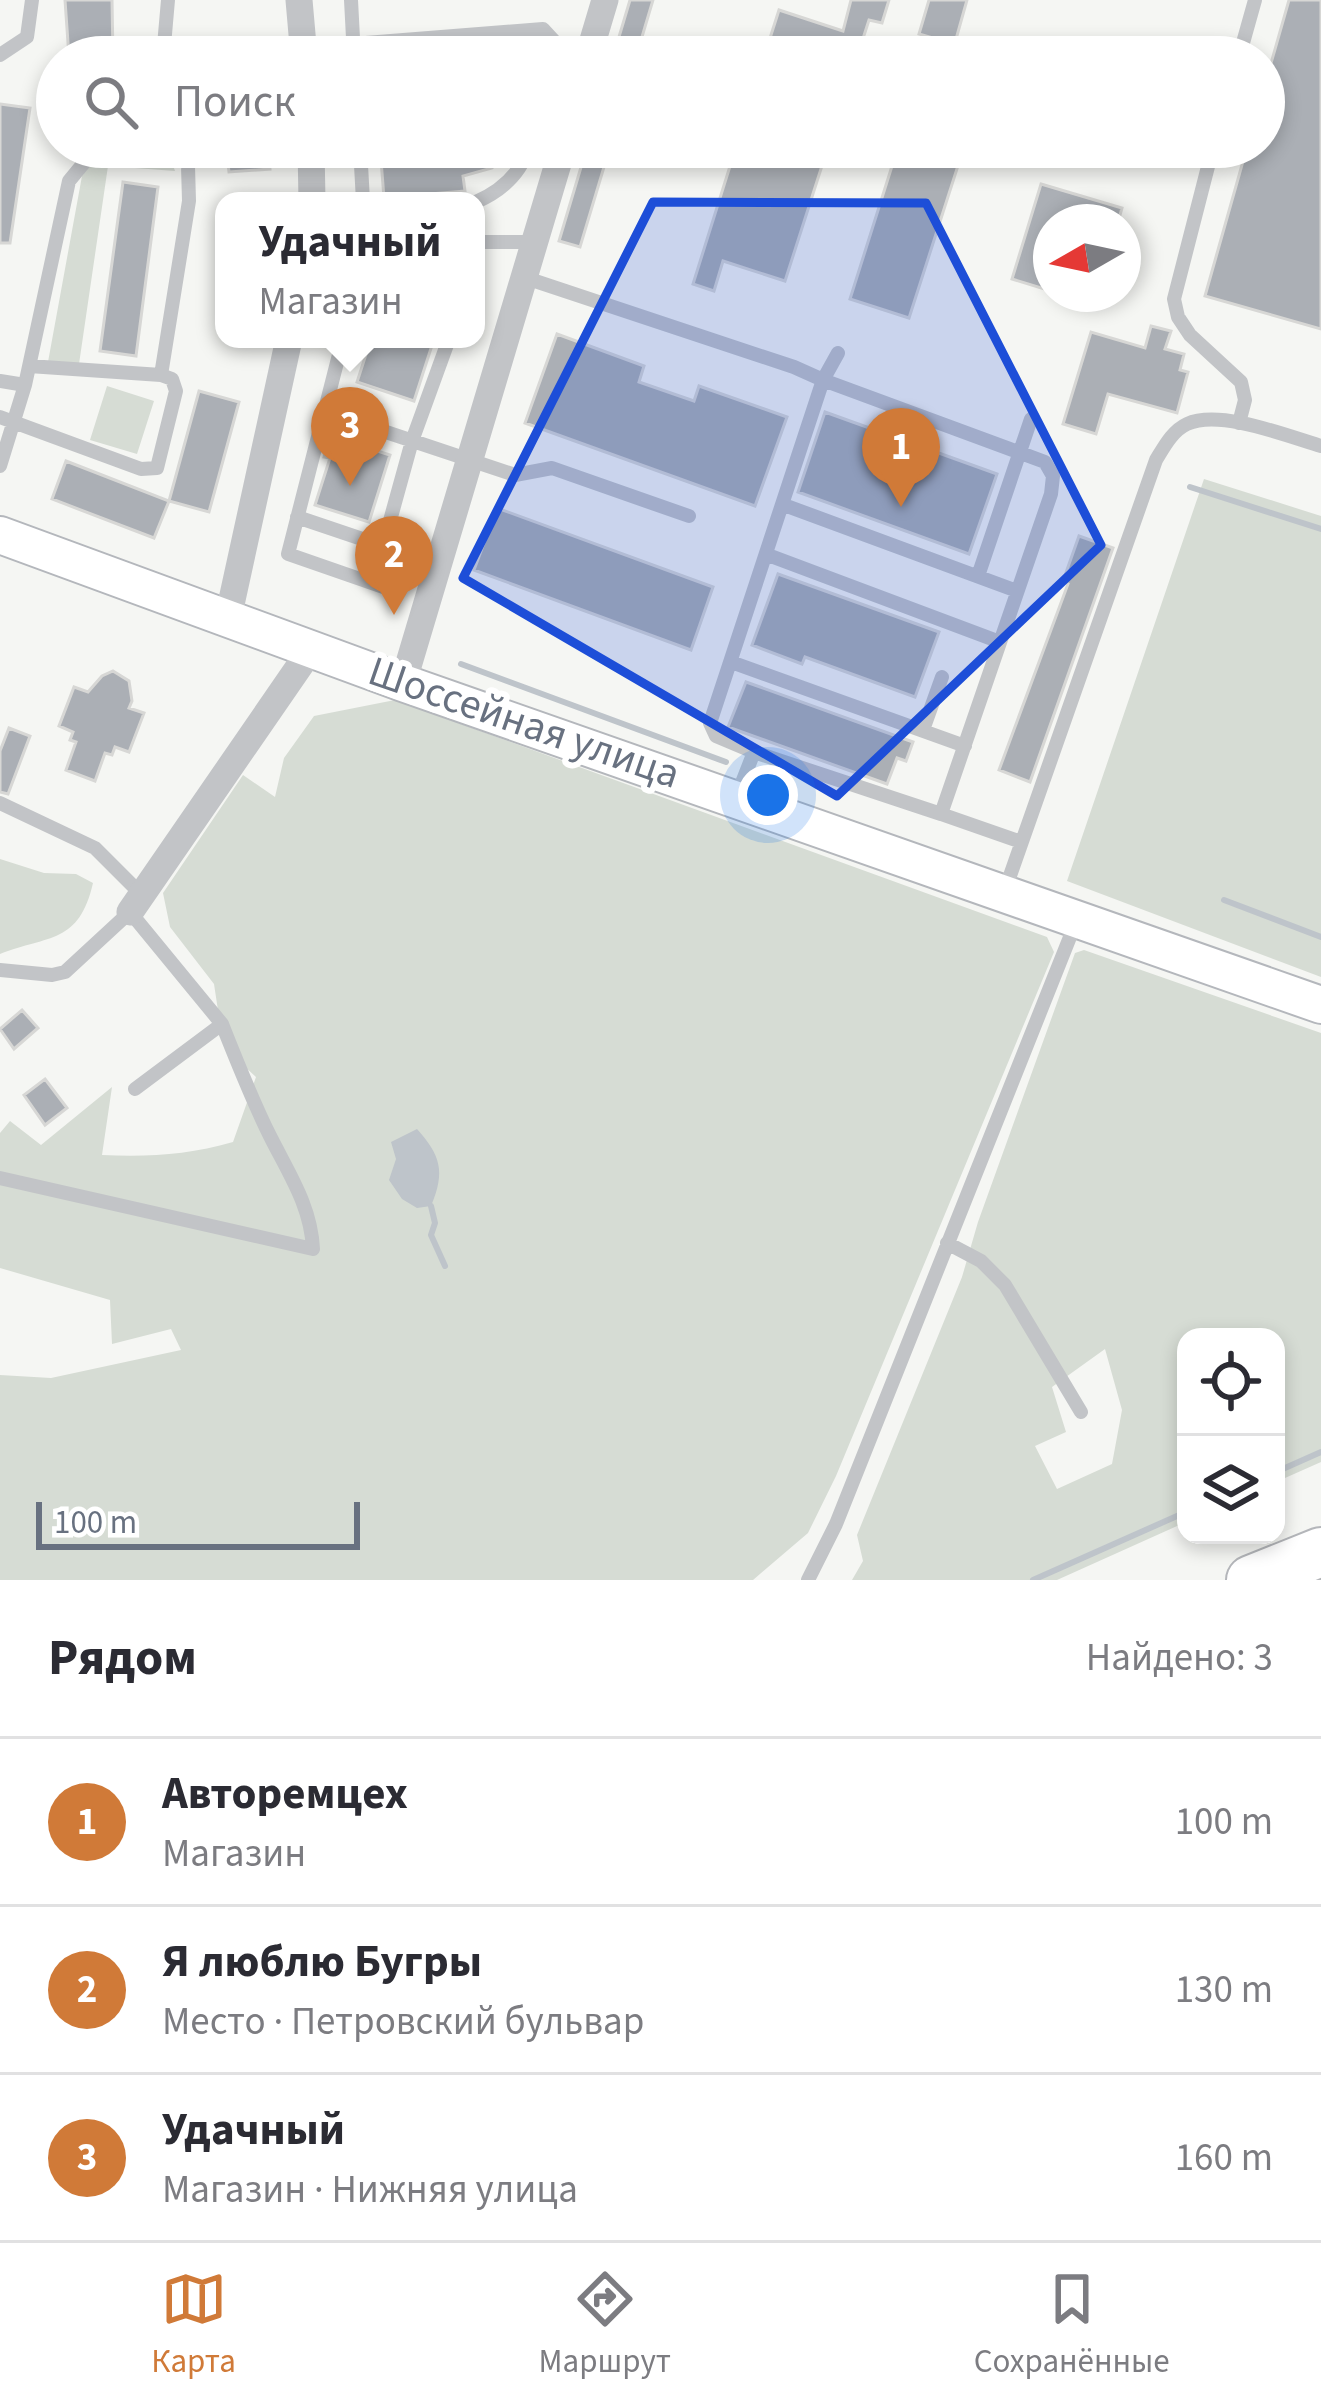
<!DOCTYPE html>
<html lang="ru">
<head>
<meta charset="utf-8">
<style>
	body { margin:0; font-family:"Source Sans 3",sans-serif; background:#f2f2f3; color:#2b2b33 }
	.controls { position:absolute; right:36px; bottom:36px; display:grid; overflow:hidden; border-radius:24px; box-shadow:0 6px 18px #0003 }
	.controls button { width:108px; height:108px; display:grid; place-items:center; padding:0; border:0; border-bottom:3px solid #e1e1e2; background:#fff; color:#2b2b33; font:60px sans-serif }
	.compass { position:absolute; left:1033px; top:204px; width:108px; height:108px; border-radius:50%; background:#fff; box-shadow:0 6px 18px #0003; rotate:261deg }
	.scale { position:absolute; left:36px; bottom:30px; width:324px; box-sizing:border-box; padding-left:12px; border:6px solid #687180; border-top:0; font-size:33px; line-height:42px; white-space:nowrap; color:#687180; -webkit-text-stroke:9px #fff; paint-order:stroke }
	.you { position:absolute; left:768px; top:795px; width:42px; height:42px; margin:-30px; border:9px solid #fff; border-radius:50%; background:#1a73e8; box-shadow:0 0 0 18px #1a73e833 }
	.badge { display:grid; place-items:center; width:78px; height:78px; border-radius:50%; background:#d07a38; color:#fff; font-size:39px; font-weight:700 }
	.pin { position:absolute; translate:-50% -99px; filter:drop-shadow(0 3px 6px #0008) }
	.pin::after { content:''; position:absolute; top:63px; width:42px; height:36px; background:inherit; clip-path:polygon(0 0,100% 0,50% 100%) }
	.popup { position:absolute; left:215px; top:192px; width:270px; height:156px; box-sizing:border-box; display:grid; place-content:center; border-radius:24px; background:#fff; filter:drop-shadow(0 3px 9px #0005); font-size:39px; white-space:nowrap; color:#7c7c81 }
	.popup b { font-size:45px; color:#2b2b33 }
	.popup::after { content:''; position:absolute; left:50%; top:100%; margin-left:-24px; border:24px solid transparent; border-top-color:#fff }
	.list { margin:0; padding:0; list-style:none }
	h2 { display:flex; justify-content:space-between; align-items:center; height:156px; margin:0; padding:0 48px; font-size:51px }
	h2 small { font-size:39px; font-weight:400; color:#7c7c81 }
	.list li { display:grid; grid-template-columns:78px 1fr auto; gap:36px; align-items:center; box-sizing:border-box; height:168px; padding:0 48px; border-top:3px solid #e1e1e2 }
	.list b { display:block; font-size:45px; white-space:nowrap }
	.list p { margin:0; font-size:39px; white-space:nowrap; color:#7c7c81 }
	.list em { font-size:39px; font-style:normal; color:#7c7c81 }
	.icon { flex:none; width:66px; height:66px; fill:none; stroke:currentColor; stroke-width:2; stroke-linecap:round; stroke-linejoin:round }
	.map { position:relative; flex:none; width:1321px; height:1580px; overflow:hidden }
	.search { position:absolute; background:#fff; box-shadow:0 6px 18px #0003; left:36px; right:36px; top:36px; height:132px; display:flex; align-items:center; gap:30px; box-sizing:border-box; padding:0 42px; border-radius:66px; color:#7c7c81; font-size:45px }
	.sheet { height:660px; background:#fff }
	nav { display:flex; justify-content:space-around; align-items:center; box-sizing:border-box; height:168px; border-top:3px solid #e1e1e2; background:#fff; font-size:33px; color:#7c7c81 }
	nav a { display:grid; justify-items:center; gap:6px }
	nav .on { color:#d07a38 }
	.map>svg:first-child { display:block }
	.green { fill:#d6dcd4; fill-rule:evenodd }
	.water { fill:#bec4ca }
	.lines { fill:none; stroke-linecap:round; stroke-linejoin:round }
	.stream { stroke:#bec4ca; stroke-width:6 }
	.building { fill:#abafb5; stroke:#d7d7d5; stroke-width:3 }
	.secondary-casing { stroke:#b4b7bc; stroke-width:40 }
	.motorway-casing { stroke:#b4b6ba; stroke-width:52 }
	.service { stroke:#c2c4c7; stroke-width:14 }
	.minor { stroke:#c2c4c7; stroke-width:27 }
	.secondary { stroke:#fff; stroke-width:36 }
	.motorway { stroke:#fff; stroke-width:48 }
	.marked { fill:#1d4ed8; fill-opacity:0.2; stroke:#1d4ed8; stroke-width:9; stroke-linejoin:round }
	.labels { text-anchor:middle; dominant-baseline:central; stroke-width:12; stroke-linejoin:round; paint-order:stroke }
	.street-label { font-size:42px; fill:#687180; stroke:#fff }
</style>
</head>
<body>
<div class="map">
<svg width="1321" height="1580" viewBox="0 0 1321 1580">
	<rect width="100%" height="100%" fill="#f5f6f3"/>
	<!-- green -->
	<path class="green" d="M 113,147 L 167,147 L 175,171 L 108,166 L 79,364 L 48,362 L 82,176 L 99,153 Z
		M 107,386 L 154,401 L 137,454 L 90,440 Z
		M 1204,479 L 1321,516 L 1321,977 L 1067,881 Z
		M 395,700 L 1047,937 L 1054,952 L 836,1476 L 808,1533 L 753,1580 L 0,1580 L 0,1375 L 51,1378 L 181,1350 L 171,1329 L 112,1344 L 110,1300 L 0,1268 L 0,1133 L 10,1121 L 41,1145 L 112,1087 L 102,1155 C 149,1157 188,1155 233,1142 L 256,1077 L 232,1055 L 219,1017 L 214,984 L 170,927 L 163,893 L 243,775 L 275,797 L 284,758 L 314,716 Z
		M 0,859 L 44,873 L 76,874 L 93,883 C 79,944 49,935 0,954 Z
		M 1084,950 L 1321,1033 L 1321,1462 L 1276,1482 L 1276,1337 L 1186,1337 L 1186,1522 L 1057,1580 L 852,1580 L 863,1561 L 857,1535 L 962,1277 L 978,1222 L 1075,953 ZM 1105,1349 L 1122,1410 L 1112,1464 L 1057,1489 L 1035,1446 L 1066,1432 L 1052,1387 Z"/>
	<!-- water -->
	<path class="water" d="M 417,1129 C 440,1155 446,1171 431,1206 L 417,1208 L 402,1199 L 389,1180 L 396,1159 L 391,1142 Z"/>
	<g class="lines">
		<!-- stream -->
		<path class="stream" d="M 1190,487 L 1321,529
			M 461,664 L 726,762
			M 1224,900 L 1321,937
			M 431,1206 L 435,1223 L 431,1235 L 445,1266
			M 1276,1472 L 1321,1452
			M 1033,1580 L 1186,1512"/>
	</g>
	<!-- building -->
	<path class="building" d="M 65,0 L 112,0 L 113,57 L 69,57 Z
		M 630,0 L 653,0 L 636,57 L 613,57 Z
		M 851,0 L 889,0 L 882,23 L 869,20 L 857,57 L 764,57 L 779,10 L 843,31 Z
		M 929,0 L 967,0 L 951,57 L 927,57 L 933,38 L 919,34 Z
		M 1289,0 L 1321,0 L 1321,329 L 1205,296 L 1247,147 L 1264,147 L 1264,88 Z
		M 0,104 L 30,108 L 10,243 L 0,243 Z
		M 226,147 L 268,147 L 270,169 L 229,172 Z
		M 380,147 L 512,147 L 492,168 L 463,176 L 465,191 L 384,198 Z
		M 587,147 L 610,147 L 580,247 L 559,241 Z
		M 736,147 L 828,147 L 785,281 L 723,261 L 714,291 L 693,284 Z
		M 898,147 L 964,147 L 909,318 L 850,299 Z
		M 123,182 L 158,187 L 136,356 L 100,351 Z
		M 1041,184 L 1122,208 L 1118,222 L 1051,222 L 1051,291 L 1012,279 Z
		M 1151,326 L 1171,331 L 1165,349 L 1184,354 L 1180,370 L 1188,372 L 1177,413 L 1108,394 L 1096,434 L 1063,424 L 1091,332 L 1145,348 Z
		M 557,334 L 644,366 L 639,382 L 694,401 L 699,386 L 787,417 L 755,506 L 525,423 Z
		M 371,339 L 434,339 L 414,401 L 357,382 Z
		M 199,391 L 239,402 L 209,512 L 169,501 Z
		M 825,412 L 997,474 L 969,554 L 798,492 Z
		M 330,436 L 390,455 L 369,522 L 315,505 L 330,458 L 324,457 Z
		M 66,461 L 169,501 L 154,538 L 52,499 Z
		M 497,508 L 713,587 L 691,650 L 474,570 Z
		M 1079,536 L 1113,548 L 1030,782 L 999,770 L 1068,584 L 1063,581 Z
		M 778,574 L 939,632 L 915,697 L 805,657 L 802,664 L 752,645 Z
		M 113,671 L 129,681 L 132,701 L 129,708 L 144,713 L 129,752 L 115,747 L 112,755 L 105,753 L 95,781 L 66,770 L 76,742 L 70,740 L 73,732 L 59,726 L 74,687 L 88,692 L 102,676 Z
		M 746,682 L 913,742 L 906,761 L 897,758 L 887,784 L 728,727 Z
		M 9,728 L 30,736 L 8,794 L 0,792 L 0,751 Z
		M 22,1010 L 38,1028 L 14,1049 L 0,1029 Z
		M 45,1079 L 67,1108 L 45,1125 L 24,1095 Z"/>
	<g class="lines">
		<!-- secondary casing -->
		<g class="secondary-casing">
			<path id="secondary" d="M 0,535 L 403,683 L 1321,1005"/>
		</g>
		<!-- motorway casing -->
		<g class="motorway-casing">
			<path id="motorway" d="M 1251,1580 L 1321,1552"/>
		</g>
		<!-- service -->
		<path class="service" d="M 351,0 L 354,57
			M 353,44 L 543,29 L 555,42 L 554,57
			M 0,55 L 27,37 L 32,0
			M 163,57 L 168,0
			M 1239,57 L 1255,0
			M 360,147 L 363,201
			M 1213,147 L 1174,299 L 1178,317 L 1190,335 L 1241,382 L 1245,400 L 1239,423
			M 476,202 C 501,191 521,173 529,147
			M 476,242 L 535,242
			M 526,278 L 794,367 L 823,380 L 838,353
			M 343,339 L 288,554 L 383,587
			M 161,375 L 189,201 L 188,166 L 175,147
			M 823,380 L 1045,462 L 1053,476 L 1051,494 L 941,814 L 754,752 L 716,736 L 710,723 Z
			M 0,381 L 25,385
			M 326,412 L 515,475 L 552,468 L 689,516
			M 0,417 L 141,469 L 157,468 L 176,391 L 172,379 L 161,375 L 29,366
			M 0,466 L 25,385 L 69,181 L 97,147
			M 784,505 L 1017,591
			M 297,517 L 383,546 L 412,441 L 449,339
			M 768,555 L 1000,642
			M 978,576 L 1031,419
			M 731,662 L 965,746
			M 923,730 L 942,677
			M 736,798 L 754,752
			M 0,803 L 95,848 L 142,895
			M 941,814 L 1021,842
			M 1005,890 L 1156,460 C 1164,447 1172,431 1187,424 C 1220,409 1287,436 1321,446
			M 0,970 L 52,975 L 65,972 L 130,912 L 222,1024 L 135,1089
			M 0,1178 L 313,1249 C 311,1206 289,1174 270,1136 C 252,1100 237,1062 222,1024
			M 947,1243 L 981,1261 L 1005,1285 L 1081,1412
			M 808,1580 L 836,1524 L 1076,922"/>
		<!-- minor -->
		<path class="minor" d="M 299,0 L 304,57
			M 588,57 L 605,0
			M 311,147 L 312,201
			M 228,618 L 289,339
			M 403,683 L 563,147
			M 130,912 L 312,648"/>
		<!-- secondary -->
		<use href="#secondary" class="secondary"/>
		<!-- motorway -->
		<use href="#motorway" class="motorway"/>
	</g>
	<!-- marked area -->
	<path class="marked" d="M 653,202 L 926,203 L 1101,545 L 837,796 L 463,578 Z"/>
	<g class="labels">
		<!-- street labels -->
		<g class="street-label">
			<text transform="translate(524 723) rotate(19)">Шоссейная улица</text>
		</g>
	</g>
</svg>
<div class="controls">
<button><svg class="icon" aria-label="locate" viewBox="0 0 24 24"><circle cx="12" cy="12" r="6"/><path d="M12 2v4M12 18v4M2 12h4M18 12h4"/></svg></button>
<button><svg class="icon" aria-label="layers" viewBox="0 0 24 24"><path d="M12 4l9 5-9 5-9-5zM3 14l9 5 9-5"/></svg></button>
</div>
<svg class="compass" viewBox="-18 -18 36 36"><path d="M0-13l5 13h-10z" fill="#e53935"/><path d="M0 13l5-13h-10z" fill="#7c7c81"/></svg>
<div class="scale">100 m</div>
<div class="you"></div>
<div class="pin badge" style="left:901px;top:507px">1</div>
<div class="pin badge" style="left:394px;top:615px">2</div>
<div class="pin badge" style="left:350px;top:486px">3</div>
<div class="popup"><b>Удачный</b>Магазин</div>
<div class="search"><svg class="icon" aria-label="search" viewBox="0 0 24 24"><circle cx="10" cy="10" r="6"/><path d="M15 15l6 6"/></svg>Поиск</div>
</div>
<section class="sheet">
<h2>Рядом<small>Найдено: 3</small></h2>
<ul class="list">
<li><span class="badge">1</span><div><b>Авторемцех</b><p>Магазин</p></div><em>100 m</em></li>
<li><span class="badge">2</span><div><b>Я люблю Бугры</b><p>Место · Петровский бульвар</p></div><em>130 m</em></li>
<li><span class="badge">3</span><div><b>Удачный</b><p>Магазин · Нижняя улица</p></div><em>160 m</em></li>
</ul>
</section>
<nav>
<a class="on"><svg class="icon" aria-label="map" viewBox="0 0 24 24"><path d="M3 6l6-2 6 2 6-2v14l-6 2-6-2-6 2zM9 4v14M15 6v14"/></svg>Карта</a>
<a><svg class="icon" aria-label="directions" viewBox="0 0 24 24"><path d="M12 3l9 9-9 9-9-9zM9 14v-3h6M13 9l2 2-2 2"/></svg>Маршрут</a>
<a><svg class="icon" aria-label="saved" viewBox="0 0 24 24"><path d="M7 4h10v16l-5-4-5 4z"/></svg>Сохранённые</a>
</nav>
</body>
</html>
